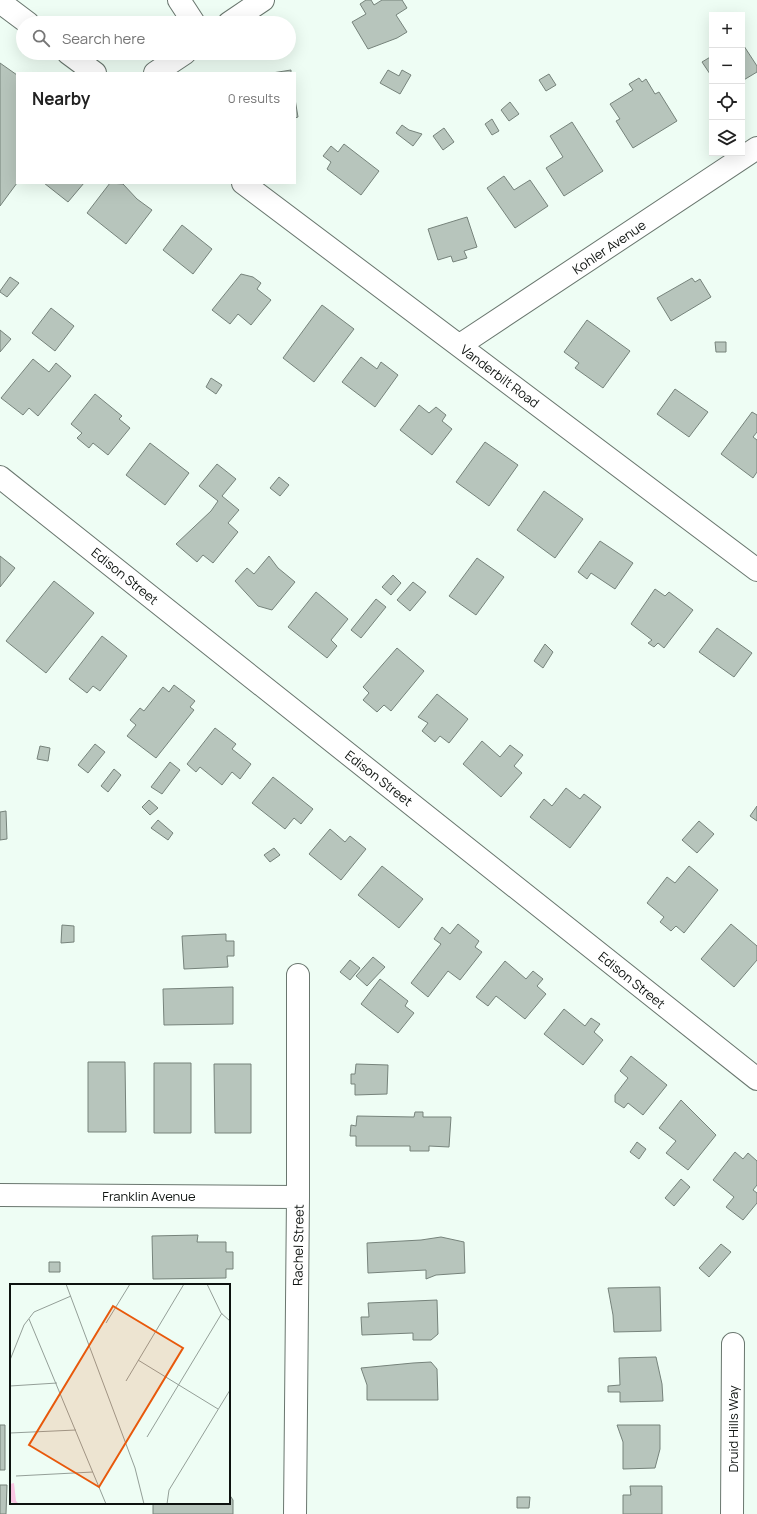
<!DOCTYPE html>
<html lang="en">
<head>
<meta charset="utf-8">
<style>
	body { margin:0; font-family:Manrope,sans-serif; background:#f2f2f2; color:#222 }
	.controls { position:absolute; right:12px; top:12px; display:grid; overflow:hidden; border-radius:0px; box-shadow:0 4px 16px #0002 }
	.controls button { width:36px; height:36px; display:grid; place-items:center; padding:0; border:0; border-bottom:1px solid #e0e0e0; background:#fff; color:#222; font:20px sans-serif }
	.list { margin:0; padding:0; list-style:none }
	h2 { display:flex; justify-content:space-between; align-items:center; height:52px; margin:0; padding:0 16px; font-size:17px }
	h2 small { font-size:13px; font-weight:400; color:#767676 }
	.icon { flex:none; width:22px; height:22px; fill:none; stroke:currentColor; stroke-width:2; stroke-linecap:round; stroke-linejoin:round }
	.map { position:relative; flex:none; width:757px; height:1514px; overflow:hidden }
	.search { position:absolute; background:#fff; box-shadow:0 4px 16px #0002; left:16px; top:16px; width:280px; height:44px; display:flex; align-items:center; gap:10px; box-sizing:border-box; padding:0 14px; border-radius:22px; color:#767676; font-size:15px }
	.panel { position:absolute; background:#fff; box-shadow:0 4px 16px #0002; left:16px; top:72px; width:280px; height:112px; border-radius:0px }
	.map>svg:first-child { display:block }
	.building { fill:#b7c5bc; stroke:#76837b }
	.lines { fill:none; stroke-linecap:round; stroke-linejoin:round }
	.minor-casing { stroke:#69766e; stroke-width:24 }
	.minor { stroke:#fff; stroke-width:22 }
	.labels { text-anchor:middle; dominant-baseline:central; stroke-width:4; stroke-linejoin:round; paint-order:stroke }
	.street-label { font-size:13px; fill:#0d120f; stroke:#fff }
	.inset-road { fill:none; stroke:#949f98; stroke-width:1 }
	.view { fill:#e8590c; fill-opacity:0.15; stroke:#e8590c; stroke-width:2 }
	.inset-edge { fill:none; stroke:#0d120f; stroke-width:2 }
</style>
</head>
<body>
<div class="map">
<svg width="757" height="1514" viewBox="0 0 757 1514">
	<rect width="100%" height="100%" fill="#eefdf4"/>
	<!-- building -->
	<path class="building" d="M 366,0 L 371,0 L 374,5 L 382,0 L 402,0 L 407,8 L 396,15 L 407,32 L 397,38 L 368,49 L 352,22 L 366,14 L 360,4 Z
		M 742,43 L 757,66 L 757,72 L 742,81 Z
		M 712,56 L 712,77 L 702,62 Z
		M 0,63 L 17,75 L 17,183 L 0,206 Z
		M 291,70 L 291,73 L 272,73 Z
		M 388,70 L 399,76 L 402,70 L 411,75 L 400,94 L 380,83 Z
		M 549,74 L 556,85 L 546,91 L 539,80 Z
		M 639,78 L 642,82 L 646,79 L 655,94 L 659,92 L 677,121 L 633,148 L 616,121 L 620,119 L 610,104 L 633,90 L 629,84 Z
		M 295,99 L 298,117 L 295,118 Z
		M 510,102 L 519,114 L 509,121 L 501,110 Z
		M 492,119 L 499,131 L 492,135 L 485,124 Z
		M 572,122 L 603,171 L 564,196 L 546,168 L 563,157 L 550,136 Z
		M 402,125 L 409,130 L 422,134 L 413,146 L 396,133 Z
		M 444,128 L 454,142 L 443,150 L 433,136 Z
		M 344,144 L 379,171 L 361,195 L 327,169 L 331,162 L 323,156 L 331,146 L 338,152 Z
		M 504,176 L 514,190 L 530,180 L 548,206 L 515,228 L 487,188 Z
		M 44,183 L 84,183 L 68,202 Z
		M 110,183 L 123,184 L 137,199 L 152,210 L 126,244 L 87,213 Z
		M 467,217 L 477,247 L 464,251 L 467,258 L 453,262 L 451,256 L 438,260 L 428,229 Z
		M 182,225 L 212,249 L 193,274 L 163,250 Z
		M 241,274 L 253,277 L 261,283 L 257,289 L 271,300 L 251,325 L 238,314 L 230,324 L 212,310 Z
		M 10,277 L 19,283 L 7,297 L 0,292 L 0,291 Z
		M 692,278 L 695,282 L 700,279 L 711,297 L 671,321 L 657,298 Z
		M 322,305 L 354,329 L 314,382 L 283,358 Z
		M 51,308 L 74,326 L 55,351 L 32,333 Z
		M 587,320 L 630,351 L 603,388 L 575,368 L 579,363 L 564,352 Z
		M 0,330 L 11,339 L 0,352 Z
		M 715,342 L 726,342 L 726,352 L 716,352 Z
		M 361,357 L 377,369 L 381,362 L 398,375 L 375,407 L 342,382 Z
		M 33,359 L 49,372 L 56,363 L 71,376 L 38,416 L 29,408 L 23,415 L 1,398 Z
		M 211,378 L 222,385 L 216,394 L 206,387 Z
		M 675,389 L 708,412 L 689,437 L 657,414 Z
		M 95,394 L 122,416 L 119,419 L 130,428 L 108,455 L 93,443 L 89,448 L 77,438 L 82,433 L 71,424 Z
		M 419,405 L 429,413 L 436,407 L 446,415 L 442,421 L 452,429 L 432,455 L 400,430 Z
		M 752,412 L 757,415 L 757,432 L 753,437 L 757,440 L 757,472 L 753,478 L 721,454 Z
		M 485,442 L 518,465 L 489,506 L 456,482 Z
		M 150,443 L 189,473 L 165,505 L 126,475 Z
		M 217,464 L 236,479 L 222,496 L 239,510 L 228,523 L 238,532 L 213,563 L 203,555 L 197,562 L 176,544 L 211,511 L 218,501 L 199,486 Z
		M 279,477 L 289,485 L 280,496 L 270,488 Z
		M 544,491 L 583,519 L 555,558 L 517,530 Z
		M 600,541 L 633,563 L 615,589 L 591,573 L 587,579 L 578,572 Z
		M 0,556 L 15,568 L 0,587 Z
		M 269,556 L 278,568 L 295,582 L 272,610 L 258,606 L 235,581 L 247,568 L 254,574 Z
		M 477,558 L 504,577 L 476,615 L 449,596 Z
		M 393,575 L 401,583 L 391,595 L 382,587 Z
		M 54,581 L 94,613 L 46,673 L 6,641 Z
		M 413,582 L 426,592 L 410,611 L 397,600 Z
		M 655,589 L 665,596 L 669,592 L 693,610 L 664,648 L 658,643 L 654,647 L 648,643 L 652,640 L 631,624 Z
		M 316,592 L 348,619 L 331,640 L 337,646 L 327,658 L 288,627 Z
		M 376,599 L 386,607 L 361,638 L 351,630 Z
		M 717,628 L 752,653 L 734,677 L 699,652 Z
		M 102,636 L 127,656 L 100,691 L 93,686 L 87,693 L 69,679 Z
		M 545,644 L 553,652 L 543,668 L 534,661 Z
		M 397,648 L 424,671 L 391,711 L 384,705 L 377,712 L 363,700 L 369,693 L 363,687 Z
		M 174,685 L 195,701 L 190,707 L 194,710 L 156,758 L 127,736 L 136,725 L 130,720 L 140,708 L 144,711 L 163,687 L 169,692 Z
		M 437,694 L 468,719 L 449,743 L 440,736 L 435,742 L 422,731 L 428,723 L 418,717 Z
		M 215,728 L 236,744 L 232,749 L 251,764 L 240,779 L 232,772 L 222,785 L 200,767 L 196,772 L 187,764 Z
		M 482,741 L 500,757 L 510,745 L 523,755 L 514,766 L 522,773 L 501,797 L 463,764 Z
		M 95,744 L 105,752 L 88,773 L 78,765 Z
		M 40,746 L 50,748 L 48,761 L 37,759 Z
		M 170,762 L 180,770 L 162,794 L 151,787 Z
		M 114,769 L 121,775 L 108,792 L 101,786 Z
		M 273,777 L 313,809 L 301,824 L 294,818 L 285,829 L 252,803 Z
		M 566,788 L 580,799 L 584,794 L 601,807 L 570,848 L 530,817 L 544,799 L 552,806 Z
		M 149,800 L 158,808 L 150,815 L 142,807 Z
		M 757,806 L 757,821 L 750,816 Z
		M 6,811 L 7,839 L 0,840 L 0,812 Z
		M 158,820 L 173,833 L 168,840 L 151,828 Z
		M 699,821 L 714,834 L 697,853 L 682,840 Z
		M 330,829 L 345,842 L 350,836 L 366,849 L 341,880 L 309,854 Z
		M 274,848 L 280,855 L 270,862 L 264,855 Z
		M 382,866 L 423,899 L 399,928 L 358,895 Z
		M 689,866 L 718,890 L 684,933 L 676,926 L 671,931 L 660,922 L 664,917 L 647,903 L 667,877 L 675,883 Z
		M 458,924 L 479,941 L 475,947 L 482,952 L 460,980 L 448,971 L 428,997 L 411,983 L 441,944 L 434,939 L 442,927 L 450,934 Z
		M 731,924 L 757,946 L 757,960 L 734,987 L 701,959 Z
		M 62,925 L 74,926 L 74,942 L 61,943 Z
		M 226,934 L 226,941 L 234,941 L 234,956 L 227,956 L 228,967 L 184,969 L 182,936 Z
		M 373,957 L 385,967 L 367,986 L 356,976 Z
		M 350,960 L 360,968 L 350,980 L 340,972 Z
		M 505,961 L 526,979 L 533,971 L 543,979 L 537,986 L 546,994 L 525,1019 L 496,996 L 488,1006 L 476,997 Z
		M 380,979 L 408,1001 L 405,1006 L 414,1013 L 398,1033 L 361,1004 Z
		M 233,987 L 233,1024 L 164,1025 L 163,989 Z
		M 564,1009 L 585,1026 L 591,1018 L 600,1024 L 594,1032 L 603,1040 L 583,1065 L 544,1034 Z
		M 631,1056 L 667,1085 L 643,1115 L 628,1103 L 624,1108 L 615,1102 L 615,1095 L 628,1078 L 620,1071 Z
		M 88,1062 L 125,1062 L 126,1132 L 88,1132 Z
		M 154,1063 L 191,1063 L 191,1133 L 154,1133 Z
		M 214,1064 L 251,1064 L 251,1133 L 215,1133 Z
		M 356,1064 L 388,1065 L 387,1094 L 355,1095 L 355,1084 L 351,1084 L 351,1074 L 355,1074 Z
		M 681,1100 L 716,1135 L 688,1170 L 666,1153 L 676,1141 L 659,1128 Z
		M 415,1112 L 423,1112 L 423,1117 L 451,1117 L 449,1147 L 429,1146 L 429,1151 L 410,1151 L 410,1146 L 356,1146 L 356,1136 L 350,1136 L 351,1125 L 356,1126 L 357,1116 L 414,1117 Z
		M 637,1142 L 646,1149 L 639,1159 L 630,1152 Z
		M 735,1152 L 743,1159 L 748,1153 L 757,1161 L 757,1185 L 753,1190 L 757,1193 L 757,1203 L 743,1220 L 726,1207 L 734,1197 L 713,1180 Z
		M 681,1179 L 690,1187 L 674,1206 L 665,1198 Z
		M 198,1235 L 197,1242 L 226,1242 L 226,1252 L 233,1252 L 233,1269 L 226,1269 L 226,1278 L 153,1279 L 152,1236 Z
		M 441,1237 L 464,1242 L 465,1273 L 436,1275 L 426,1279 L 426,1270 L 368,1273 L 367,1243 L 421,1240 Z
		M 721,1244 L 731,1252 L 709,1277 L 699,1268 Z
		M 49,1262 L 60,1262 L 60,1272 L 49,1272 Z
		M 660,1287 L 661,1331 L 614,1332 L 613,1315 L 608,1288 Z
		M 437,1300 L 438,1334 L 431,1340 L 413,1340 L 413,1333 L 362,1335 L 361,1317 L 369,1317 L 368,1303 Z
		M 656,1357 L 662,1384 L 663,1401 L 620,1402 L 620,1392 L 608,1392 L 608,1386 L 620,1385 L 619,1358 Z
		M 431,1362 L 437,1369 L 438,1400 L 367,1400 L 367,1385 L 361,1368 L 413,1363 Z
		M 0,1425 L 5,1425 L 5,1470 L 0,1470 Z
		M 617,1425 L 660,1425 L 660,1449 L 655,1468 L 623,1469 L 623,1442 Z
		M 0,1485 L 7,1485 L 6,1514 L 0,1514 Z
		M 630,1486 L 662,1486 L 662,1514 L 623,1514 L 623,1495 L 631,1495 Z
		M 229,1494 L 233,1500 L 233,1514 L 153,1514 L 153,1503 L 229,1503 Z
		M 517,1497 L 530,1497 L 529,1508 L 517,1508 Z"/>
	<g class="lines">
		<!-- minor casing -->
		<g class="minor-casing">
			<path id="minor" d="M 179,0 L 194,23
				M 0,2 L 28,23
				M 229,23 L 263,0
				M 68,53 L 95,73
				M 155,73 L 185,53
				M 243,183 L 757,570
				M 460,345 L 757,148
				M 0,477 L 757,1079
				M 0,1195 L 298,1197
				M 295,1514 L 298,1197 L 298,975
				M 732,1514 L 733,1344"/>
		</g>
		<!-- minor -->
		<use href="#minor" class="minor"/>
	</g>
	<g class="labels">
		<!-- street labels -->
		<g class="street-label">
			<text transform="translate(609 247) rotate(-34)">Kohler Avenue</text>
			<text transform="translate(500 376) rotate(37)">Vanderbilt Road</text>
			<text transform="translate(125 576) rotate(39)">Edison Street</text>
			<text transform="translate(379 778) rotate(38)">Edison Street</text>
			<text transform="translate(632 980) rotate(39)">Edison Street</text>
			<text x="149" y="1196">Franklin Avenue</text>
			<text transform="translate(298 1245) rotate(-89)">Rachel Street</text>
			<text transform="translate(733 1429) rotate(-90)">Druid Hills Way</text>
		</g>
	</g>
	<!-- overview -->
	<g transform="translate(10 1284)">
		<rect width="220" height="220" fill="#eefdf4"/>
		<path d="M 4,199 L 6,217 L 9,220 L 0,218 L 0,200 Z" fill="#f9c7e3"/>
		<path class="inset-road" d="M 56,0 L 125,184 L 134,220M 197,0 L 211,29 L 220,37M 19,35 L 96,220M 96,39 L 120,0M 0,76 L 14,41 L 24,28 L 61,12M 128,76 L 208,125M 116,97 L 174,0M 0,102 L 47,99M 0,149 L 66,146M 137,153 L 212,29M 6,192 L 83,188M 157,220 L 159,206 L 220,106"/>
		<path class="view" d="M 103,22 L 173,64 L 89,203 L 19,161 Z"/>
		<rect width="220" height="220" class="inset-edge"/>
	</g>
</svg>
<div class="controls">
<button>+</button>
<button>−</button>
<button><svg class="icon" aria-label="locate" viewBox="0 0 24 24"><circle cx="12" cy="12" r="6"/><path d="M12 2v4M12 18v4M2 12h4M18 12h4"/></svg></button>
<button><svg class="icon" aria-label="layers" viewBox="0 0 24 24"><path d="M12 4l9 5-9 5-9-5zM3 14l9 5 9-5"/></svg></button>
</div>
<div class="search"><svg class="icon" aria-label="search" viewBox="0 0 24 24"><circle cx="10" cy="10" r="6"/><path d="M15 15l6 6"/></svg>Search here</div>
<section class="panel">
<h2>Nearby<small>0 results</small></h2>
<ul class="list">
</ul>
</section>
</div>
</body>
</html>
